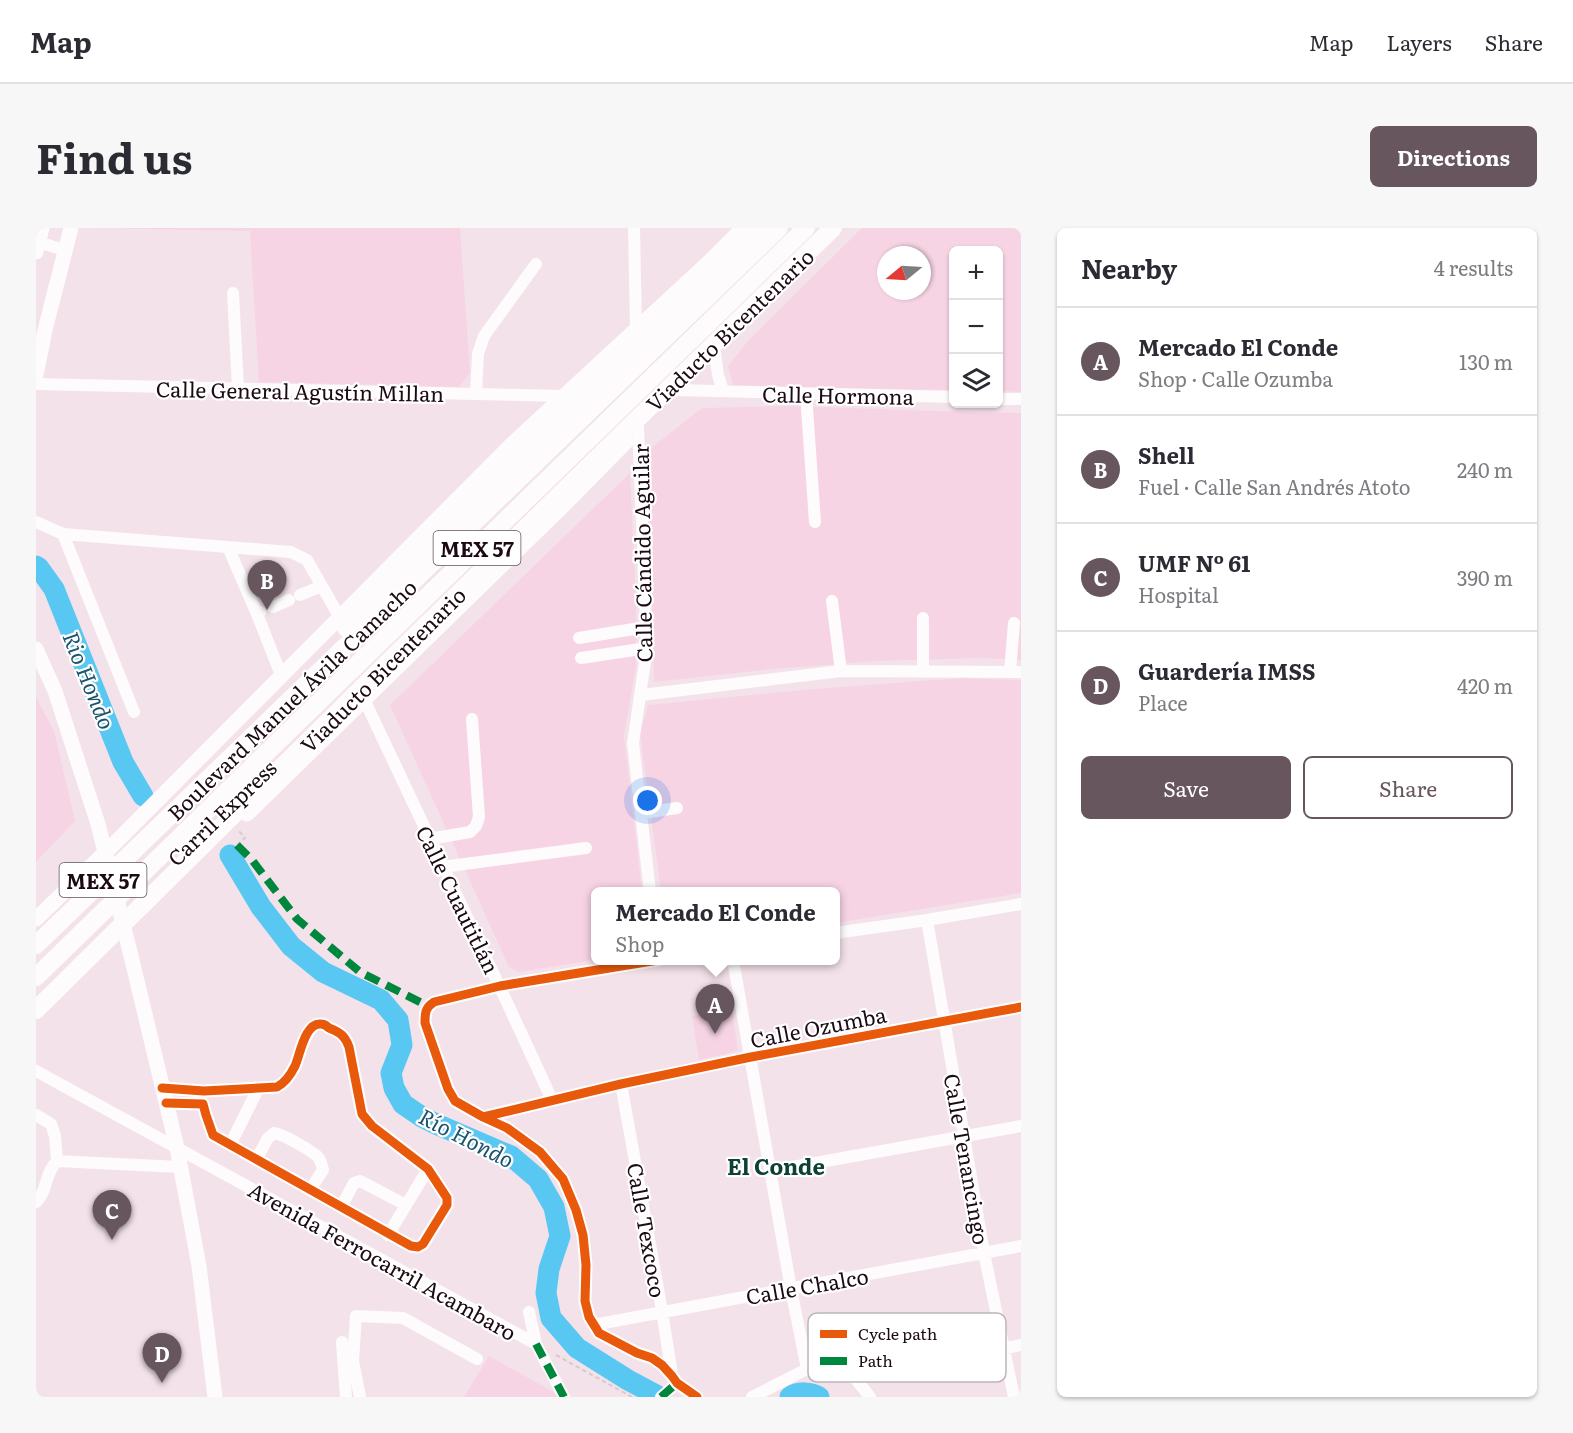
<!DOCTYPE html>
<html lang="en">
<head>
<meta charset="utf-8">
<style>
	body { margin:0; font-family:Literata,serif; background:#f7f7f7; color:#2b2b33 }
	.controls { position:absolute; right:18px; top:18px; display:grid; overflow:hidden; border-radius:9px; box-shadow:0 2px 4px #0004 }
	.controls button { width:54px; height:54px; display:grid; place-items:center; padding:0; border:0; border-bottom:2px solid #e1e1e2; background:#fff; color:#2b2b33; font:30px sans-serif }
	.compass { position:absolute; left:841px; top:18px; width:54px; height:54px; border-radius:50%; background:#fff; box-shadow:0 2px 4px #0004; rotate:252deg }
	.you { position:absolute; left:612px; top:573px; width:21px; height:21px; margin:-15px; border:4px solid #fff; border-radius:50%; background:#1a73e8; box-shadow:0 0 0 9px #1a73e833 }
	.badge { display:grid; place-items:center; width:39px; height:39px; border-radius:50%; background:#67565e; color:#fff; font-size:20px; font-weight:700 }
	.pin { position:absolute; translate:-50% -50px; filter:drop-shadow(0 2px 3px #0008) }
	.pin::after { content:''; position:absolute; top:32px; width:21px; height:18px; background:inherit; clip-path:polygon(0 0,100% 0,50% 100%) }
	.popup { position:absolute; left:555px; top:659px; width:249px; height:78px; box-sizing:border-box; display:grid; place-content:center; border-radius:9px; background:#fff; filter:drop-shadow(0 2px 4px #0005); font-size:20px; white-space:nowrap; color:#7c7c81 }
	.popup b { font-size:22px; color:#2b2b33 }
	.popup::after { content:''; position:absolute; left:50%; top:100%; margin-left:-12px; border:12px solid transparent; border-top-color:#fff }
	.list { margin:0; padding:0; list-style:none }
	h2 { display:flex; justify-content:space-between; align-items:center; height:78px; margin:0; padding:0 24px; font-size:26px }
	h2 small { font-size:20px; font-weight:400; color:#7c7c81 }
	.list li { display:grid; grid-template-columns:39px 1fr auto; gap:18px; align-items:center; box-sizing:border-box; height:108px; padding:0 24px; border-top:2px solid #e1e1e2 }
	.list b { display:block; font-size:22px; white-space:nowrap }
	.list p { margin:0; font-size:20px; white-space:nowrap; color:#7c7c81 }
	.list em { font-size:20px; font-style:normal; color:#7c7c81 }
	.actions { display:flex; gap:12px; padding:18px 24px }
	.actions a { flex:1; padding:14px 0; border:2px solid #67565e; border-radius:9px; text-align:center; font-size:21px; color:#67565e }
	.actions .main { background:#67565e; color:#fff }
	.icon { flex:none; width:33px; height:33px; fill:none; stroke:currentColor; stroke-width:2; stroke-linecap:round; stroke-linejoin:round }
	.map { position:relative; flex:none; width:985px; height:1169px; overflow:hidden; border-radius:9px }
	header { display:flex; align-items:center; gap:36px; box-sizing:border-box; height:84px; padding:0 30px; background:#fff; border-bottom:2px solid #e1e1e2 }
	header strong { font-size:28px }
	nav { display:flex; gap:33px; margin-inline-start:auto; font-size:21px }
	.intro { display:flex; align-items:center; justify-content:space-between; box-sizing:border-box; height:144px; padding:0 36px }
	h1 { margin:0; font-size:42px }
	.button { padding:15px 27px; border-radius:9px; background:#67565e; color:#fff; font-size:21px; font-weight:700 }
	main { display:flex; gap:36px; padding:0 36px }
	aside { flex:1; background:#fff; border-radius:9px; box-shadow:0 2px 4px #0004 }
	.map>svg:first-child { display:block }
	.built { fill:#f7d4e4; fill-rule:evenodd }
	.lines { fill:none; stroke-linecap:round; stroke-linejoin:round }
	.river { stroke:#58c8f2; stroke-width:21 }
	.path { stroke:#d2cccf; stroke-width:2; stroke-dasharray:4.5 3; stroke-linecap:butt }
	.minor { stroke:#fdfbfc; stroke-width:12 }
	.major { stroke:#fdfbfc; stroke-width:15 }
	.highway { stroke:#fdfbfc; stroke-width:18 }
	.quiet { stroke:#00873e; stroke-width:8; stroke-dasharray:15 8; stroke-linecap:butt }
	.cycleway-casing { stroke:#fff; stroke-width:13 }
	.cycleway { stroke:#e8590c; stroke-width:9 }
	.labels { text-anchor:middle; dominant-baseline:central; stroke-width:4.5; stroke-linejoin:round; paint-order:stroke }
	.shield { fill:#fff; stroke:#5f545a; stroke-width:1.5 }
	.shield-label { font-size:20px; font-weight:bold; fill:#1b0a13 }
	.street-label { font-size:21px; fill:#1b0a13; stroke:#fff }
	.water-label { font-size:22px; font-style:italic; fill:#1b546c; stroke:#fff }
	.neighbourhood-label { font-size:22px; font-weight:bold; fill:#0d4233; stroke:#fff }
	.key { fill:#fff; stroke:#bbb6b8; stroke-width:1.5 }
	.key-label { font-size:16px; fill:#1b0a13 }
</style>
</head>
<body>
<header>
<strong>Map</strong>
<nav><a>Map</a><a>Layers</a><a>Share</a></nav>
</header>
<div class="intro"><h1>Find us</h1><a class="button">Directions</a></div>
<main>
<div class="map">
<svg width="985" height="1169" viewBox="0 0 985 1169">
	<rect width="100%" height="100%" fill="#f4e2ea"/>
	<!-- built -->
	<path class="built" d="M 63,0 L 424,0 L 434,145 L 423,159 L 223,154 L 214,3 Z
		M 826,0 L 985,0 L 985,164 L 963,163 L 963,22 L 918,22 L 917,162 L 734,159 L 697,157 L 692,138 L 712,113 ZM 850,27 L 886,27 L 886,63 L 850,63 Z
		M 751,178 L 932,184 L 985,185 L 985,432 L 946,430 L 840,433 L 736,441 L 618,454 L 613,304 L 614,221 L 666,180 Z
		M 594,245 L 600,373 L 600,438 L 588,508 L 606,663 L 559,664 L 559,732 L 483,744 L 473,739 L 354,477 Z
		M 925,450 L 985,452 L 985,665 L 799,695 L 799,664 L 625,663 L 604,506 L 612,477 L 778,461 Z
		M 0,469 L 18,503 L 39,593 L 0,634 Z
		M 696,781 L 702,823 L 663,832 L 656,788 Z
		M 453,1128 L 523,1167 L 522,1169 L 428,1169 Z"/>
	<g class="lines">
		<!-- river -->
		<path class="river" d="M 0,338 L 3,340 L 18,361 L 87,534 L 107,568
			M 194,627 L 225,679 L 255,718 L 287,744 L 345,772 L 362,792 L 366,817 L 355,845 L 358,860 L 367,876 L 386,889 L 400,896 L 475,928 L 502,951 L 518,979 L 524,1008 L 513,1041 L 510,1065 L 515,1090 L 541,1120 L 592,1152 L 624,1169
			M 754,1169 C 762,1163 775,1164 783,1169"/>
		<!-- path -->
		<path class="path" d="M 201,617 L 209,610 L 202,602
			M 520,1127 L 596,1169"/>
		<!-- minor -->
		<path class="minor" d="M 598,0 L 600,102
			M 2,14 L 28,22
			M 197,65 L 202,160
			M 679,125 L 682,147 L 687,163
			M 0,156 L 528,168
			M 640,162 L 918,169
			M 440,166 L 442,126 L 448,108 L 500,36
			M 770,166 L 779,294
			M 963,171 L 985,171
			M 602,200 L 611,420 L 597,515 L 614,664
			M 0,294 L 27,306 L 255,324 L 271,332 L 303,388
			M 27,306 L 98,484
			M 192,319 L 221,386
			M 264,367 L 286,358
			M 796,373 L 805,443
			M 237,379 L 253,372
			M 224,384 L 221,386 L 245,447
			M 543,410 L 610,399
			M 545,430 L 611,420
			M 887,443 L 887,390
			M 974,444 L 978,395
			M 605,467 L 805,443 L 985,444
			M 328,471 C 391,605 455,738 516,872
			M 606,585 L 641,580
			M 393,611 L 434,604 L 440,598 L 443,589 L 436,491
			M 406,639 L 550,620
			M 891,692 L 948,1025 L 978,1169
			M 799,705 L 891,692 L 985,676
			M 622,732 L 464,758 L 398,774 C 389,780 389,785 389,795 L 412,861 L 419,873 L 447,889 L 471,900 L 504,924 L 527,951 L 540,982 L 547,1007 L 550,1037 L 549,1073 L 553,1089 L 563,1105 L 601,1125 L 616,1130 L 626,1137 L 636,1148 L 641,1155 L 661,1169
			M 697,732 L 755,1061 L 771,1141
			M 0,843 L 500,1116 L 528,1169
			M 585,856 L 626,1083 L 636,1147
			M 126,860 L 168,863 L 241,859 C 249,855 255,846 259,838 C 264,827 269,794 285,796 C 288,796 291,798 293,800 C 304,804 309,808 313,819 L 326,886 L 336,898 L 392,941 L 411,970 L 411,977 L 387,1016 L 382,1019 L 375,1018 L 177,907 L 170,887 L 167,876 L 130,875
			M 0,887 L 15,896 L 19,908 L 21,933
			M 447,889 L 585,856 L 715,829 L 985,779
			M 194,917 L 222,861
			M 220,932 L 232,910 L 238,905 C 247,906 274,922 281,928 C 285,932 286,937 287,942 L 274,962
			M 734,943 L 985,898
			M 0,974 C 12,963 8,946 21,933 L 144,939
			M 305,979 L 318,955 L 324,953 L 370,977
			M 352,1007 L 392,941
			M 493,1084 L 500,1116
			M 557,1097 L 985,1018
			M 306,1114 L 310,1169
			M 819,1150 L 985,1117
			M 324,1169 L 317,1133 L 320,1088 L 367,1090 L 441,1131
			M 625,1169 L 641,1155
			M 716,1169 L 771,1141 L 796,1144 L 819,1150 L 834,1169"/>
		<!-- major -->
		<path class="major" d="M 0,24 L 6,0
			M 0,147 L 9,102 L 35,0
			M 0,421 L 19,463 L 62,596 L 96,732 L 141,920 L 163,1038 L 179,1169
			M 211,586 L 531,274 L 590,214
			M 0,691 L 80,614 L 475,217 L 673,34 L 707,0"/>
		<!-- highway -->
		<path class="highway" d="M 310,400 L 721,0
			M 0,717 L 743,0
			M 0,749 L 770,0
			M 0,782 L 349,437 L 797,0"/>
		<!-- quiet -->
		<path class="quiet" d="M 201,617 L 216,632 L 261,691 L 324,744 L 392,778
			M 500,1116 L 528,1169
			M 625,1169 L 641,1155"/>
		<!-- cycleway casing -->
		<g class="cycleway-casing">
			<path id="cycleway" d="M 622,732 L 464,758 L 398,774 C 389,780 389,785 389,795 L 412,861 L 419,873 L 447,889 L 471,900 L 504,924 L 527,951 L 540,982 L 547,1007 L 550,1037 L 549,1073 L 553,1089 L 563,1105 L 601,1125 L 616,1130 L 626,1137 L 636,1148 L 641,1155 L 661,1169
				M 126,860 L 168,863 L 241,859 C 249,855 255,846 259,838 C 264,827 269,794 285,796 C 288,796 291,798 293,800 C 304,804 309,808 313,819 L 326,886 L 336,898 L 392,941 L 411,970 L 411,977 L 387,1016 L 382,1019 L 375,1018 L 177,907 L 170,887 L 167,876 L 130,875
				M 447,889 L 585,856 L 715,829 L 985,779"/>
		</g>
		<!-- cycleway -->
		<use href="#cycleway" class="cycleway"/>
	</g>
	<g class="labels">
		<!-- shield labels -->
		<g class="shield">
			<rect x="397.5" y="303" width="87" height="34" rx="4.5"/>
			<rect x="23.5" y="635" width="87" height="34" rx="4.5"/>
		</g>
		<g class="shield-label">
			<text x="441" y="320">MEX 57</text>
			<text x="67" y="652">MEX 57</text>
		</g>
		<!-- street labels -->
		<g class="street-label">
			<text transform="translate(693 101) rotate(-44)">Viaducto Bicentenario</text>
			<text transform="translate(264 162) rotate(1)">Calle General Agustín Millan</text>
			<text transform="translate(802 166) rotate(1)">Calle Hormona</text>
			<text transform="translate(605 325) rotate(-91)">Calle Cándido Aguilar</text>
			<text transform="translate(346 441) rotate(-45)">Viaducto Bicentenario</text>
			<text transform="translate(255 471) rotate(-44)">Boulevard Manuel Ávila Camacho</text>
			<text transform="translate(185 584) rotate(-44)">Carril Express</text>
			<text transform="translate(423 671) rotate(64)">Calle Cuautitlán</text>
			<text transform="translate(782 798) rotate(-11)">Calle Ozumba</text>
			<text transform="translate(932 931) rotate(80)">Calle Tenancingo</text>
			<text transform="translate(612 1002) rotate(80)">Calle Texcoco</text>
			<text transform="translate(347 1032) rotate(29)">Avenida Ferrocarril Acambaro</text>
			<text transform="translate(771 1057) rotate(-10)">Calle Chalco</text>
		</g>
		<!-- water labels -->
		<g class="water-label">
			<text transform="translate(54 452) rotate(68)">Rio Hondo</text>
			<text transform="translate(431 909) rotate(27)">Río Hondo</text>
		</g>
		<!-- neighbourhood labels -->
		<g class="neighbourhood-label">
			<text x="740" y="937">El Conde</text>
		</g>
	</g>
	<!-- legend -->
	<rect x="772" y="1085" width="198" height="69" rx="9" class="key"/>
	<rect x="784" y="1102" width="27" height="8" fill="#e8590c"/>
	<rect x="784" y="1129" width="27" height="8" fill="#00873e"/>
	<g class="key-label">
		<text x="822" y="1112">Cycle path</text>
		<text x="822" y="1139">Path</text>
	</g>
</svg>
<div class="controls">
<button>+</button>
<button>−</button>
<button><svg class="icon" aria-label="layers" viewBox="0 0 24 24"><path d="M12 4l9 5-9 5-9-5zM3 14l9 5 9-5"/></svg></button>
</div>
<svg class="compass" viewBox="-18 -18 36 36"><path d="M0-13l5 13h-10z" fill="#e53935"/><path d="M0 13l5-13h-10z" fill="#7c7c81"/></svg>
<div class="you"></div>
<div class="pin badge" style="left:679px;top:806px">A</div>
<div class="popup"><b>Mercado El Conde</b>Shop</div>
<div class="pin badge" style="left:231px;top:382px">B</div>
<div class="pin badge" style="left:76px;top:1012px">C</div>
<div class="pin badge" style="left:126px;top:1155px">D</div>
</div>
<aside>
<h2>Nearby<small>4 results</small></h2>
<ul class="list">
<li><span class="badge">A</span><div><b>Mercado El Conde</b><p>Shop · Calle Ozumba</p></div><em>130 m</em></li>
<li><span class="badge">B</span><div><b>Shell</b><p>Fuel · Calle San Andrés Atoto</p></div><em>240 m</em></li>
<li><span class="badge">C</span><div><b>UMF Nº 61</b><p>Hospital</p></div><em>390 m</em></li>
<li><span class="badge">D</span><div><b>Guardería IMSS</b><p>Place</p></div><em>420 m</em></li>
</ul>
<div class="actions"><a class="main">Save</a><a>Share</a></div>
</aside>
</main>
</body>
</html>
